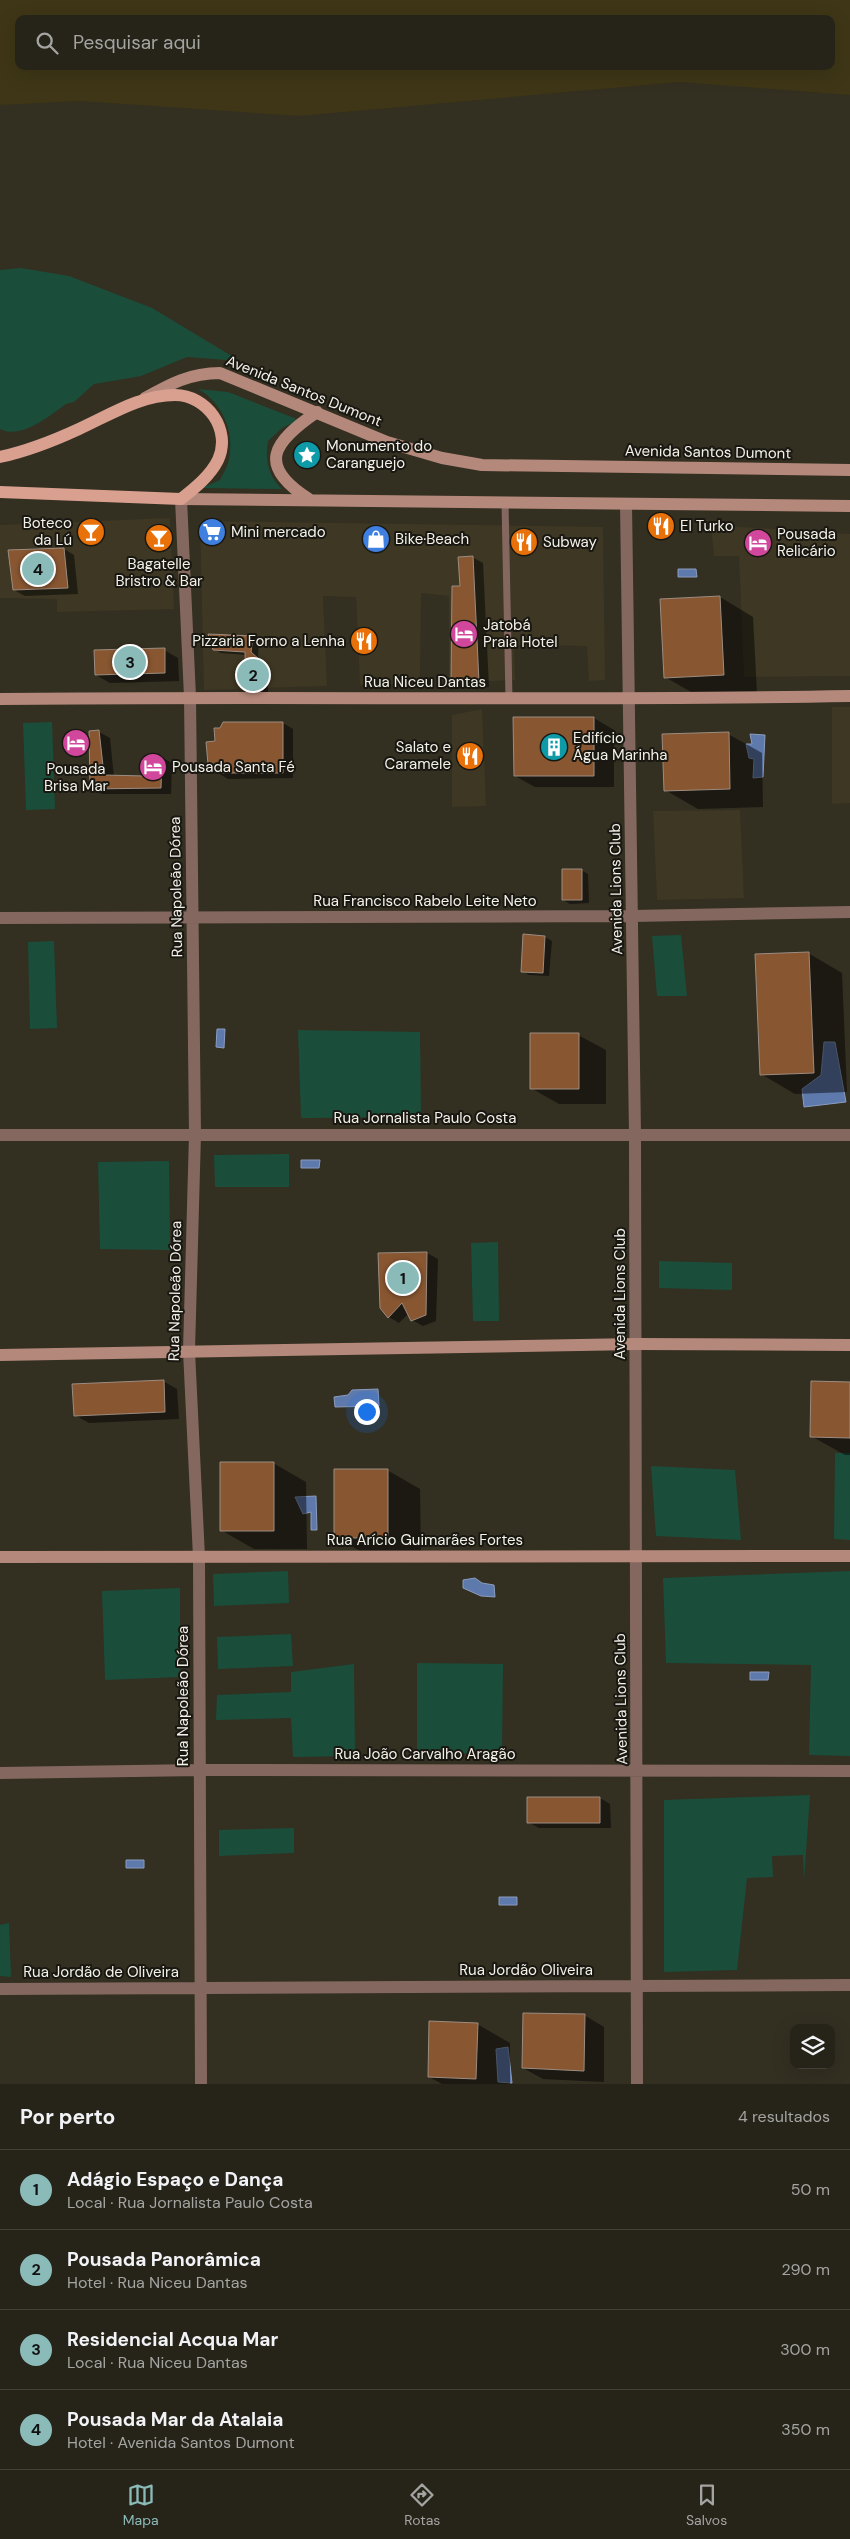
<!DOCTYPE html>
<html lang="pt">
<head>
<meta charset="utf-8">
<style>
	body { margin:0; font-family:"DM Sans",sans-serif; background:#322f26; color:#f1f3f6 }
	.controls { position:absolute; right:15px; bottom:15px; display:grid; overflow:hidden; border-radius:10px; box-shadow:0 5px 20px #0002 }
	.controls button { width:45px; height:45px; display:grid; place-items:center; padding:0; border:0; border-bottom:1px solid #424038; background:#262319; color:#f1f3f6; font:25px sans-serif }
	.you { position:absolute; left:366px; top:1411px; width:18px; height:18px; margin:-12px; border:4px solid #fff; border-radius:50%; background:#1a73e8; box-shadow:0 0 0 8px #1a73e833 }
	.badge { display:grid; place-items:center; width:32px; height:32px; border-radius:50%; background:#8bbbb9; color:#111; font-size:16px; font-weight:700 }
	.pin { position:absolute; translate:-50% -50%; border:2px solid #fff; box-shadow:0 1px 5px #0006 }
	.list { margin:0; padding:0; list-style:none }
	h2 { display:flex; justify-content:space-between; align-items:center; height:65px; margin:0; padding:0 20px; font-size:21px }
	h2 small { font-size:16px; font-weight:400; color:#a4a4a2 }
	.list li { display:grid; grid-template-columns:32px 1fr auto; gap:15px; align-items:center; box-sizing:border-box; height:80px; padding:0 20px; border-top:1px solid #424038 }
	.list b { display:block; font-size:19px; white-space:nowrap }
	.list p { margin:0; font-size:16px; white-space:nowrap; color:#a4a4a2 }
	.list em { font-size:16px; font-style:normal; color:#a4a4a2 }
	.icon { flex:none; width:28px; height:28px; fill:none; stroke:currentColor; stroke-width:2; stroke-linecap:round; stroke-linejoin:round }
	.map { position:relative; flex:none; width:850px; height:2084px; overflow:hidden }
	.search { position:absolute; background:#262319; box-shadow:0 5px 20px #0002; left:15px; right:15px; top:15px; height:55px; display:flex; align-items:center; gap:12px; box-sizing:border-box; padding:0 18px; border-radius:10px; color:#a4a4a2; font-size:19px }
	.sheet { height:385px; background:#262319 }
	nav { display:flex; justify-content:space-around; align-items:center; box-sizing:border-box; height:70px; border-top:1px solid #424038; background:#262319; font-size:14px; color:#a4a4a2 }
	nav a { display:grid; justify-items:center; gap:2px }
	nav .on { color:#8bbbb9 }
	.map>svg:first-child { display:block }
	.built { fill:#3d3723 }
	.green { fill:#1b4e3a }
	.sand { fill:#3e3616; fill-rule:evenodd }
	.water { fill:#5e79ac; stroke:#8b9dbe }
	.shadow { fill:#0007 }
	.building { fill:#885631; stroke:#9c8c81 }
	.lines { fill:none; stroke-linecap:round; stroke-linejoin:round }
	.lane { stroke:#846860; stroke-width:7 }
	.street { stroke:#846860; stroke-width:12 }
	.secondary { stroke:#b4887b; stroke-width:12 }
	.primary { stroke:#d9a090; stroke-width:12 }
	.labels { text-anchor:middle; dominant-baseline:central; stroke-width:4; stroke-linejoin:round; paint-order:stroke }
	.street-label { font-size:15px; fill:#f3f1e8; stroke:#191711 }
	.poi-label { font-size:15px; fill:#f3f1e8; stroke:#191711; text-anchor:start }
</style>
</head>
<body>
<div class="map">
<svg width="850" height="2084" viewBox="0 0 850 2084">
	<rect width="100%" height="100%" fill="#332f21"/>
	<!-- built -->
	<path class="built" d="M 170,518 L 174,609 L 57,612 L 57,599 L 0,598 L 0,525 Z
		M 200,521 L 603,527 L 605,680 L 589,681 L 587,646 L 514,645 L 515,680 L 449,683 L 449,596 L 421,593 L 420,684 L 360,685 L 356,597 L 323,596 L 327,686 L 204,690 Z
		M 711,525 L 850,534 L 850,676 L 744,677 L 739,556 L 714,556 Z
		M 832,707 L 850,707 L 850,803 L 832,804 Z
		M 482,709 L 486,806 L 452,807 L 452,715 Z
		M 740,810 L 744,898 L 657,900 L 653,811 Z"/>
	<!-- green -->
	<path class="green" d="M 21,268 L 69,276 L 152,308 L 240,361 L 187,357 L 141,376 L 94,384 L 74,402 L 66,404 C 49,416 21,440 0,429 L 0,270 Z
		M 198,389 L 228,392 L 299,420 L 282,428 L 268,441 C 265,460 268,476 282,489 L 202,488 L 220,480 C 223,474 228,466 229,459 C 235,432 222,402 198,389 Z
		M 52,722 L 55,809 L 26,810 L 23,723 Z
		M 681,935 L 687,996 L 657,996 L 652,936 Z
		M 54,941 L 57,1028 L 30,1029 L 28,942 Z
		M 298,1030 L 420,1032 L 421,1117 L 301,1118 Z
		M 289,1154 L 289,1187 L 215,1187 L 214,1155 Z
		M 169,1161 L 170,1250 L 100,1249 L 98,1162 Z
		M 498,1242 L 499,1321 L 473,1321 L 471,1243 Z
		M 659,1261 L 732,1263 L 732,1290 L 659,1288 Z
		M 835,1453 L 850,1453 L 850,1540 L 834,1539 Z
		M 651,1466 L 735,1470 L 741,1540 L 656,1536 Z
		M 288,1571 L 289,1603 L 214,1606 L 213,1574 Z
		M 850,1571 L 850,1756 L 809,1755 L 811,1665 L 666,1663 L 663,1578 Z
		M 180,1588 L 180,1677 L 105,1680 L 102,1591 Z
		M 291,1634 L 293,1666 L 218,1669 L 217,1637 Z
		M 417,1663 L 503,1664 L 502,1754 L 417,1753 Z
		M 354,1664 L 355,1756 L 293,1757 L 291,1718 L 216,1720 L 217,1695 L 291,1692 L 291,1672 Z
		M 810,1795 L 804,1881 L 803,1855 L 772,1856 L 773,1877 L 747,1878 L 737,1970 L 664,1972 L 664,1800 Z
		M 294,1828 L 294,1853 L 219,1856 L 219,1830 Z
		M 0,1913 L 0,1925 L 9,1923 L 11,1977 L 0,1976 Z"/>
	<!-- sand -->
	<path class="sand" d="M 0,0 L 850,0 L 850,95 L 680,82 L 299,116 L 80,101 L 0,105 ZM 19,19 L 831,19 L 831,66 L 19,66 Z"/>
	<!-- water -->
	<path class="water" d="M 678,569 L 696,569 L 697,577 L 678,577 Z
		M 750,734 L 765,735 L 763,777 L 753,778 L 754,759 L 749,758 L 746,744 L 752,744 Z
		M 217,1029 L 225,1029 L 224,1048 L 216,1047 Z
		M 824,1042 L 835,1042 L 846,1102 L 804,1107 L 802,1089 L 821,1075 Z
		M 301,1160 L 320,1160 L 319,1168 L 301,1168 Z
		M 378,1389 L 379,1406 L 335,1407 L 334,1397 L 348,1395 L 352,1390 Z
		M 316,1496 L 317,1530 L 311,1530 L 311,1512 L 303,1514 L 295,1497 Z
		M 475,1578 L 482,1583 L 494,1585 L 495,1597 L 481,1596 L 463,1588 L 463,1580 Z
		M 750,1672 L 769,1672 L 768,1680 L 750,1680 Z
		M 126,1860 L 144,1860 L 144,1868 L 126,1868 Z
		M 499,1897 L 517,1897 L 517,1905 L 499,1905 Z
		M 508,2047 L 512,2083 L 498,2082 L 496,2049 Z"/>
	<!-- shadow -->
	<path class="shadow" d="M 64,549 L 74,555 L 78,594 L 25,596 L 14,590 Z
		M 472,557 L 483,563 L 489,687 L 462,688 L 452,682 L 462,587 Z
		M 720,597 L 753,617 L 757,694 L 698,696 L 665,677 Z
		M 252,637 L 259,641 L 258,657 L 267,665 L 268,693 L 254,693 L 247,689 L 246,655 L 221,653 L 214,649 Z
		M 164,650 L 178,658 L 179,681 L 110,683 L 96,675 Z
		M 594,718 L 614,730 L 614,787 L 535,787 L 515,776 Z
		M 283,723 L 293,729 L 293,778 L 228,779 L 218,773 L 216,742 Z
		M 99,732 L 110,738 L 114,777 L 146,778 L 161,757 L 172,763 L 171,794 L 102,794 L 92,788 Z
		M 728,734 L 762,753 L 763,807 L 698,809 L 665,790 Z
		M 581,870 L 588,874 L 589,903 L 570,904 L 563,900 Z
		M 545,937 L 552,941 L 549,976 L 529,975 L 522,971 Z
		M 808,953 L 842,973 L 847,1092 L 795,1094 L 761,1074 Z
		M 578,1035 L 606,1050 L 606,1104 L 559,1104 L 531,1088 Z
		M 427,1253 L 438,1259 L 436,1321 L 423,1326 L 412,1320 L 409,1313 L 399,1323 L 389,1317 L 381,1308 L 379,1254 Z
		M 163,1381 L 177,1389 L 179,1419 L 89,1423 L 75,1415 Z
		M 850,1383 L 850,1455 L 845,1455 L 811,1436 Z
		M 273,1463 L 306,1482 L 307,1549 L 254,1549 L 221,1530 Z
		M 387,1470 L 420,1489 L 421,1557 L 369,1556 L 335,1537 Z
		M 600,1798 L 610,1804 L 611,1828 L 539,1828 L 528,1822 Z
		M 584,2015 L 604,2027 L 604,2082 L 543,2079 L 523,2068 Z
		M 477,2024 L 510,2043 L 510,2084 L 442,2084 L 429,2077 Z"/>
	<!-- building -->
	<path class="building" d="M 64,548 L 68,588 L 13,590 L 8,550 Z
		M 473,556 L 479,682 L 451,683 L 452,586 L 460,586 L 458,557 Z
		M 720,596 L 724,675 L 664,678 L 660,599 Z
		M 208,634 L 253,636 L 251,652 L 260,660 L 261,690 L 246,690 L 245,652 L 213,650 Z
		M 165,648 L 165,673 L 95,675 L 94,650 Z
		M 513,717 L 594,717 L 594,776 L 514,776 Z
		M 223,722 L 283,722 L 283,773 L 217,773 L 215,767 L 208,764 L 206,742 L 215,741 L 214,728 L 220,728 Z
		M 99,730 L 104,775 L 145,776 L 144,758 L 162,756 L 161,788 L 90,789 L 89,731 Z
		M 729,732 L 730,789 L 664,791 L 662,734 Z
		M 562,869 L 582,869 L 582,900 L 562,900 Z
		M 523,934 L 545,936 L 543,973 L 521,972 Z
		M 809,952 L 814,1073 L 760,1075 L 755,954 Z
		M 530,1033 L 579,1033 L 579,1089 L 530,1089 Z
		M 427,1252 L 426,1315 L 411,1321 L 402,1303 L 388,1318 L 380,1308 L 378,1253 Z
		M 164,1380 L 165,1412 L 74,1416 L 72,1384 Z
		M 811,1381 L 850,1382 L 850,1438 L 810,1437 Z
		M 220,1462 L 274,1462 L 274,1531 L 220,1531 Z
		M 334,1469 L 388,1469 L 388,1538 L 334,1538 Z
		M 527,1797 L 600,1797 L 600,1823 L 527,1823 Z
		M 523,2013 L 585,2014 L 584,2071 L 522,2068 Z
		M 429,2021 L 478,2023 L 476,2079 L 428,2077 Z"/>
	<g class="lines">
		<!-- lane -->
		<path class="lane" d="M 505,503 L 509,699"/>
		<!-- street -->
		<path class="street" d="M 181,499 L 190,697 L 195,1134 L 189,1351 L 199,1557 L 201,2084
			M 626,504 L 635,1135 L 637,2084
			M 0,918 L 633,916 L 850,912
			M 0,1135 L 850,1135
			M 0,1773 L 200,1770 L 850,1771
			M 0,1989 L 850,1985"/>
		<!-- secondary -->
		<path class="secondary" d="M 145,398 C 170,384 190,373 220,373 L 387,442 L 442,458 L 482,465 L 850,470
			M 181,499 L 850,506
			M 309,499 C 256,465 273,442 317,412
			M 0,699 C 283,696 567,701 850,696
			M 0,1355 L 636,1344 L 850,1345
			M 0,1557 L 850,1556"/>
		<!-- primary -->
		<path class="primary" d="M 0,457 C 28,451 53,441 79,429 C 110,415 140,395 175,395 C 207,395 232,430 218,460 C 210,476 195,488 181,499 L 0,492"/>
	</g>
	<!-- icons -->
	<defs>
		<g id="sight-disc" transform="scale(1.4375)"><circle r="9.5" fill="#0f9aa8" stroke="#191711"/><path d="M0-6L1.8-2.2L6-1.7L2.9 1.2L3.7 5.4L0 3.3L-3.7 5.4L-2.9 1.2L-6-1.7L-1.8-2.2Z" fill="#fff"/></g>
		<g id="restaurant-disc" transform="scale(1.4375)"><circle r="9.5" fill="#e8710a" stroke="#191711"/><path d="M-5-6h1v4h1v-4h1v4h1v-4h1v5L-1.5 .5V6h-2V.5L-5-1ZM5-6V6H3V1.5H1.5Q1.5-4 5-6Z" fill="#fff"/></g>
		<g id="bar-disc" transform="scale(1.4375)"><circle r="9.5" fill="#e8710a" stroke="#191711"/><path d="M-6-5H6L.8 .8V4.5H3.5V6h-7V4.5H-.8V.8Z" fill="#fff"/></g>
		<g id="supermarket-disc" transform="scale(1.4375)"><circle r="9.5" fill="#3f7fe0" stroke="#191711"/><path d="M-6-5.5h2.5l.6 2H6L4.5 2H-2.5L-4.4-4H-6ZM-1.5 3.2a1.3 1.3 0 1 0 .1 0ZM3 3.2a1.3 1.3 0 1 0 .1 0Z" fill="#fff"/></g>
		<g id="shop-disc" transform="scale(1.4375)"><circle r="9.5" fill="#3f7fe0" stroke="#191711"/><path d="M-5-2.5h2.3a2.7 3.5 0 0 1 5.4 0H5L5.5 6h-11ZM-1.5-2.5h3a1.5 2.3 0 0 0-3 0Z" fill="#fff"/></g>
		<g id="hotel-disc" transform="scale(1.4375)"><circle r="9.5" fill="#d1479c" stroke="#191711"/><path d="M-6-4.5h1.5V1H6V5H4.5V3h-9V5H-6ZM-4 0a1.8 1.8 0 1 1 3.6 0ZM.5 0V-2.5h3Q6-2.5 6 0Z" fill="#fff"/></g>
		<g id="building-disc" transform="scale(1.4375)"><circle r="9.5" fill="#0f9aa8" stroke="#191711"/><path d="M-4-6H4V6H1V3H-1V6H-4ZM-2.5-4.3h1.7v1.8h-1.7ZM.8-4.3h1.7v1.8H.8ZM-2.5-1h1.7V.8h-1.7ZM.8-1h1.7V.8H.8Z" fill="#fff"/></g>
	</defs>
	<g fill-rule="evenodd">
		<use href="#sight-disc" x="307" y="455"/>
		<use href="#restaurant-disc" x="661" y="526"/>
		<use href="#bar-disc" x="91" y="532"/>
		<use href="#supermarket-disc" x="212" y="532"/>
		<use href="#bar-disc" x="159" y="538"/>
		<use href="#shop-disc" x="376" y="539"/>
		<use href="#restaurant-disc" x="524" y="542"/>
		<use href="#hotel-disc" x="758" y="543"/>
		<use href="#hotel-disc" x="464" y="634"/>
		<use href="#restaurant-disc" x="364" y="641"/>
		<use href="#hotel-disc" x="76" y="743"/>
		<use href="#building-disc" x="554" y="747"/>
		<use href="#restaurant-disc" x="470" y="756"/>
		<use href="#hotel-disc" x="153" y="767"/>
	</g>
	<g class="labels">
		<!-- street labels -->
		<g class="street-label">
			<text transform="translate(304 391) rotate(22)">Avenida Santos Dumont</text>
			<text transform="translate(708 452) rotate(1)">Avenida Santos Dumont</text>
			<text x="425" y="682">Rua Niceu Dantas</text>
			<text transform="translate(176 887) rotate(-91)">Rua Napoleão Dórea</text>
			<text transform="translate(616 889) rotate(-91)">Avenida Lions Club</text>
			<text x="425" y="901">Rua Francisco Rabelo Leite Neto</text>
			<text x="425" y="1118">Rua Jornalista Paulo Costa</text>
			<text transform="translate(175 1291) rotate(-89)">Rua Napoleão Dórea</text>
			<text transform="translate(620 1294) rotate(-90)">Avenida Lions Club</text>
			<text x="425" y="1540">Rua Arício Guimarães Fortes</text>
			<text transform="translate(183 1696) rotate(-90)">Rua Napoleão Dórea</text>
			<text transform="translate(621 1699) rotate(-91)">Avenida Lions Club</text>
			<text x="425" y="1754">Rua João Carvalho Aragão</text>
			<text x="526" y="1970">Rua Jordão Oliveira</text>
			<text x="101" y="1972">Rua Jordão de Oliveira</text>
		</g>
		<!-- poi labels -->
		<g class="poi-label">
			<text x="326" y="446">Monumento do<tspan x="326" dy="17">Caranguejo</tspan></text>
			<text x="72" y="523" text-anchor="end">Boteco<tspan x="72" dy="17">da Lú</tspan></text>
			<text x="680" y="526">El Turko</text>
			<text x="231" y="532">Mini mercado</text>
			<text x="777" y="534">Pousada<tspan x="777" dy="17">Relicário</tspan></text>
			<text x="395" y="539">Bike·Beach</text>
			<text x="543" y="542">Subway</text>
			<text x="159" y="564" text-anchor="middle">Bagatelle<tspan x="159" dy="17">Bristro &amp; Bar</tspan></text>
			<text x="483" y="625">Jatobá<tspan x="483" dy="17">Praia Hotel</tspan></text>
			<text x="345" y="641" text-anchor="end">Pizzaria Forno a Lenha</text>
			<text x="573" y="738">Edifício<tspan x="573" dy="17">Água Marinha</tspan></text>
			<text x="451" y="747" text-anchor="end">Salato e<tspan x="451" dy="17">Caramele</tspan></text>
			<text x="172" y="767">Pousada Santa Fé</text>
			<text x="76" y="769" text-anchor="middle">Pousada<tspan x="76" dy="17">Brisa Mar</tspan></text>
		</g>
	</g>
</svg>
<div class="controls">
<button><svg class="icon" aria-label="layers" viewBox="0 0 24 24"><path d="M12 4l9 5-9 5-9-5zM3 14l9 5 9-5"/></svg></button>
</div>
<div class="you"></div>
<div class="pin badge" style="left:403px;top:1278px">1</div>
<div class="pin badge" style="left:253px;top:675px">2</div>
<div class="pin badge" style="left:130px;top:662px">3</div>
<div class="pin badge" style="left:38px;top:569px">4</div>
<div class="search"><svg class="icon" aria-label="search" viewBox="0 0 24 24"><circle cx="10" cy="10" r="6"/><path d="M15 15l6 6"/></svg>Pesquisar aqui</div>
</div>
<section class="sheet">
<h2>Por perto<small>4 resultados</small></h2>
<ul class="list">
<li><span class="badge">1</span><div><b>Adágio Espaço e Dança</b><p>Local · Rua Jornalista Paulo Costa</p></div><em>50 m</em></li>
<li><span class="badge">2</span><div><b>Pousada Panorâmica</b><p>Hotel · Rua Niceu Dantas</p></div><em>290 m</em></li>
<li><span class="badge">3</span><div><b>Residencial Acqua Mar</b><p>Local · Rua Niceu Dantas</p></div><em>300 m</em></li>
<li><span class="badge">4</span><div><b>Pousada Mar da Atalaia</b><p>Hotel · Avenida Santos Dumont</p></div><em>350 m</em></li>
</ul>
</section>
<nav>
<a class="on"><svg class="icon" aria-label="map" viewBox="0 0 24 24"><path d="M3 6l6-2 6 2 6-2v14l-6 2-6-2-6 2zM9 4v14M15 6v14"/></svg>Mapa</a>
<a><svg class="icon" aria-label="directions" viewBox="0 0 24 24"><path d="M12 3l9 9-9 9-9-9zM9 14v-3h6M13 9l2 2-2 2"/></svg>Rotas</a>
<a><svg class="icon" aria-label="saved" viewBox="0 0 24 24"><path d="M7 4h10v16l-5-4-5 4z"/></svg>Salvos</a>
</nav>
</body>
</html>
